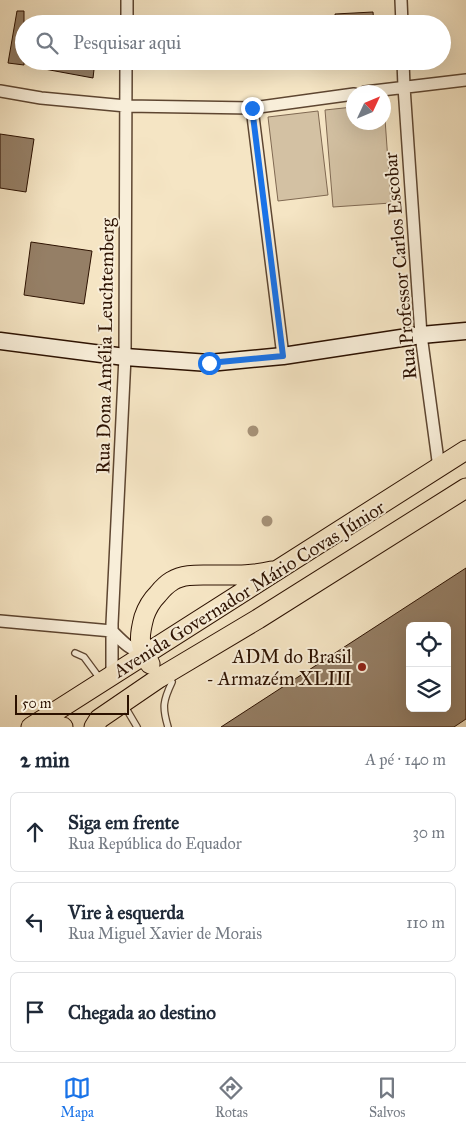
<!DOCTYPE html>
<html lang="pt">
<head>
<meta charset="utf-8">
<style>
	body { margin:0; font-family:"IM FELL Great Primer",serif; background:#f6f6f7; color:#1f2937 }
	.controls { position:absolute; right:15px; bottom:15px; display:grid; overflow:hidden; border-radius:8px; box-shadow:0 5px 20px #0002 }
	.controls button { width:45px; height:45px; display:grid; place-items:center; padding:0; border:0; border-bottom:1px solid #e0e1e3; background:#fff; color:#1f2937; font:25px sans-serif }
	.compass { position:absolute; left:346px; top:85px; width:45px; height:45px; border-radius:50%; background:#fff; box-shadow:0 5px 20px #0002; rotate:46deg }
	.scale { position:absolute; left:15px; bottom:12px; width:114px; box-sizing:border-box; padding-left:5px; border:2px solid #2c1100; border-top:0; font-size:14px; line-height:18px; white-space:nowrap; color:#2c1100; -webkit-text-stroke:4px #f8eed9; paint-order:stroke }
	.stop { position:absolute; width:15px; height:15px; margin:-11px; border:4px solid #1a73e8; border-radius:50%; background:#fff }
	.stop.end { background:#1a73e8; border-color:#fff; box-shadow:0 1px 5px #0008 }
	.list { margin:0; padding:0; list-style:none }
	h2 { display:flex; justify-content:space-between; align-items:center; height:65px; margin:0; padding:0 20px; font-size:21px }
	h2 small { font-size:16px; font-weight:400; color:#747a83 }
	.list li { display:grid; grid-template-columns:32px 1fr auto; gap:15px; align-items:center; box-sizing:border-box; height:80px; margin:0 10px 10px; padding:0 10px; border:1px solid #e0e1e3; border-radius:8px }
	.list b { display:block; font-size:19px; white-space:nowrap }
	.list p { margin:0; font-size:16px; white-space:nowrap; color:#747a83 }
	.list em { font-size:16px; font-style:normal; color:#747a83 }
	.icon { flex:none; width:28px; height:28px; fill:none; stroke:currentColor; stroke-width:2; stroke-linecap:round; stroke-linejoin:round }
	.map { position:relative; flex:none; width:466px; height:727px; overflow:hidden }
	.search { position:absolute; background:#fff; box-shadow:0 5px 20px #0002; left:15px; right:15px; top:15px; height:55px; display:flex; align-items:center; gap:12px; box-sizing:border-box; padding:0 18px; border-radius:28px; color:#747a83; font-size:19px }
	.sheet { height:335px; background:#fff }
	nav { display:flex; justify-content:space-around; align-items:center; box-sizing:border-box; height:70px; border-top:1px solid #e0e1e3; background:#fff; font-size:14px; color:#747a83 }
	nav a { display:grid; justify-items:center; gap:2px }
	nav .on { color:#1a73e8 }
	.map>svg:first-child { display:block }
	.pitch { fill:#d3c1a3; stroke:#806952 }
	.building { fill:#957f66; stroke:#2c1100; fill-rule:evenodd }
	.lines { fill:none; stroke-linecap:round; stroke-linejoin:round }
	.lane-casing { stroke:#5e4631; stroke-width:8 }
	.street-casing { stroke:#5e4631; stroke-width:14 }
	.secondary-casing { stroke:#2c1100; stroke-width:19 }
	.primary-casing { stroke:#2c1100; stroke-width:21 }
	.lane { stroke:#f8eed9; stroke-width:5.5 }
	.street { stroke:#f8eed9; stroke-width:11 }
	.secondary { stroke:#f8eed9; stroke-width:16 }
	.primary { stroke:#f5e5c4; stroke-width:19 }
	.tree { fill:#a69278 }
	.route { stroke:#1a73e8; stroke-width:6 }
	.poi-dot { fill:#8f2418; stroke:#f8eed9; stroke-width:2 }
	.labels { text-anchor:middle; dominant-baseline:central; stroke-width:4; stroke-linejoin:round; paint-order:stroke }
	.street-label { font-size:19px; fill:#2c1100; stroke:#f8eed9 }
	.poi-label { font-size:19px; fill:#2c1100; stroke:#f8eed9; text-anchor:end }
</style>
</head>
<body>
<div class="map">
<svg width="466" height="727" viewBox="0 0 466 727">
	<rect width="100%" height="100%" fill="#f5e5c4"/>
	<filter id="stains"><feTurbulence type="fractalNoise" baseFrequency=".004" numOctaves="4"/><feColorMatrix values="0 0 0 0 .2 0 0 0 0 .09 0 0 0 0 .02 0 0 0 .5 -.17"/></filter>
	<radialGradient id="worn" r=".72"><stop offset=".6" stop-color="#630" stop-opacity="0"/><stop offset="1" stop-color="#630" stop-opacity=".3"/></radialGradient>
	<!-- pitch -->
	<path class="pitch" d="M 384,105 L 391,203 L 333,207 L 325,110 L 353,107 L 354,122 L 384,122 Z
		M 318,111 L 328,195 L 278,201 L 268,117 Z"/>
	<!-- building -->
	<path class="building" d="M 17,11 L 24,11 L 24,65 L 8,63 Z
		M 373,12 L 374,24 L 336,24 L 335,14 Z
		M 39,61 L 95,61 L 93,78 L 39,68 Z
		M 0,134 L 34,139 L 26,192 L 0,188 Z
		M 31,242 L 92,251 L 84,304 L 24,295 Z
		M 466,568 L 466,719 L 454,727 L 221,727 ZM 410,626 L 447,626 L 447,708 L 410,708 Z"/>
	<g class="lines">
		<!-- lane casing -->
		<g class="lane-casing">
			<path id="lane" d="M 75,653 L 84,657 L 101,680
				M 124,705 L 137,727
				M 168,727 C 162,707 163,701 172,682"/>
		</g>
		<!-- street casing -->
		<g class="street-casing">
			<path id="street" d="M 401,0 L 402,24
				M 127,24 L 127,0
				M 403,61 L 404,87 L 421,335 L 439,468
				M 0,91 L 41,98 L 126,106 L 252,108 L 354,94
				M 365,92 L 466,80
				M 252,108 L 283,356
				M 0,621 L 112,631
				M 112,631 C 124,643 129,649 145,654
				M 112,675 L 112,624 L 125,357 L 126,61"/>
		</g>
		<!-- secondary casing -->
		<g class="secondary-casing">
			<path id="secondary" d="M 0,341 L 125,357 L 209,363 L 283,356 L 421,335 L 466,331"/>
		</g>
		<!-- primary casing -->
		<g class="primary-casing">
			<path id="primary" d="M 150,664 C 139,643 138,640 144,617 C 147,608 151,601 158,594 C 162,589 167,584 172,581 C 183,574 198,575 210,575 C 231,575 252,576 272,571
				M 31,727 L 466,450
				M 34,727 L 45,725 L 63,727
				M 94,727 L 99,719 L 159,678 L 258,619 L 466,488"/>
		</g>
		<!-- lane -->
		<use href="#lane" class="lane"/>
		<!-- street -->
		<use href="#street" class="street"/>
		<!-- secondary -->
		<use href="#secondary" class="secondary"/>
		<!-- primary -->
		<use href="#primary" class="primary"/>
	</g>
	<!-- trees -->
	<g class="tree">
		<circle cx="253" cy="431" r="5.5"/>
		<circle cx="267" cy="521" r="5.5"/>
	</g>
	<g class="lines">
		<!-- route -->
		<path class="route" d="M 209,363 L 283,356 L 252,108"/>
	</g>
	<!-- markers -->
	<circle class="poi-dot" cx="362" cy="667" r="5"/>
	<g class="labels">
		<!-- street labels -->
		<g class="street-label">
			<text transform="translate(400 266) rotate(-95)">Rua Professor Carlos Escobar</text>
			<text transform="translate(105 346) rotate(-89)">Rua Dona Amélia Leuchtemberg</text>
			<text transform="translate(249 589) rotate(-32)">Avenida Governador Mário Covas Júnior</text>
		</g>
		<!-- poi labels -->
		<g class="poi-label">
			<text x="352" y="656">ADM do Brasil<tspan x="352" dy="22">- Armazém XLIII</tspan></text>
		</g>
	</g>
	<rect width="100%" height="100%" filter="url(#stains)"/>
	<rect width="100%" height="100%" fill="url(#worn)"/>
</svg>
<div class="controls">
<button><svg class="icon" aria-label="locate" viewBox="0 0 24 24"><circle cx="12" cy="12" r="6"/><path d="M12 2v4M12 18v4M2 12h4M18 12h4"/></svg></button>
<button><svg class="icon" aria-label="layers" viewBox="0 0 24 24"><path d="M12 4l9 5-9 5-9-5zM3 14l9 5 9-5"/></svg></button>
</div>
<svg class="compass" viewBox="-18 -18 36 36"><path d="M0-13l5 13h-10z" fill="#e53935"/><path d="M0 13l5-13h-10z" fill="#747a83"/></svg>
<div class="scale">50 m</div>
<div class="stop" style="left:209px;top:363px"></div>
<div class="stop end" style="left:252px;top:108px"></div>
<div class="search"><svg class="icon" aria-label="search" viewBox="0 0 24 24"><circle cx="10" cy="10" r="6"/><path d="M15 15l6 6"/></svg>Pesquisar aqui</div>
</div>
<section class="sheet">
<h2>2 min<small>A pé · 140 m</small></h2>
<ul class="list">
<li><svg class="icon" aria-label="ahead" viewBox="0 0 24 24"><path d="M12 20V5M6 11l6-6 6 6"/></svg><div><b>Siga em frente</b><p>Rua República do Equador</p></div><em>30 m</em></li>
<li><svg class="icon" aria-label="left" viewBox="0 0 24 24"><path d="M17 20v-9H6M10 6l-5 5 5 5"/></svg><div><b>Vire à esquerda</b><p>Rua Miguel Xavier de Morais</p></div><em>110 m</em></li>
<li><svg class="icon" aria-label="arrive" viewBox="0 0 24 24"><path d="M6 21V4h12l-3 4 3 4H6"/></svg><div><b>Chegada ao destino</b></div></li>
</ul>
</section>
<nav>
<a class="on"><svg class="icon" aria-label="map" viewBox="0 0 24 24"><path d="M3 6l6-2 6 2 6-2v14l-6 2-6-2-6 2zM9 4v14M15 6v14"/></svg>Mapa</a>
<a><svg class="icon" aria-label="directions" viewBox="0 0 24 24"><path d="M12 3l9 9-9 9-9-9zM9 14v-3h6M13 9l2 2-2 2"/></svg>Rotas</a>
<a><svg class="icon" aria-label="saved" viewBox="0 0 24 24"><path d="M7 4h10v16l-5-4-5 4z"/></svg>Salvos</a>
</nav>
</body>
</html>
